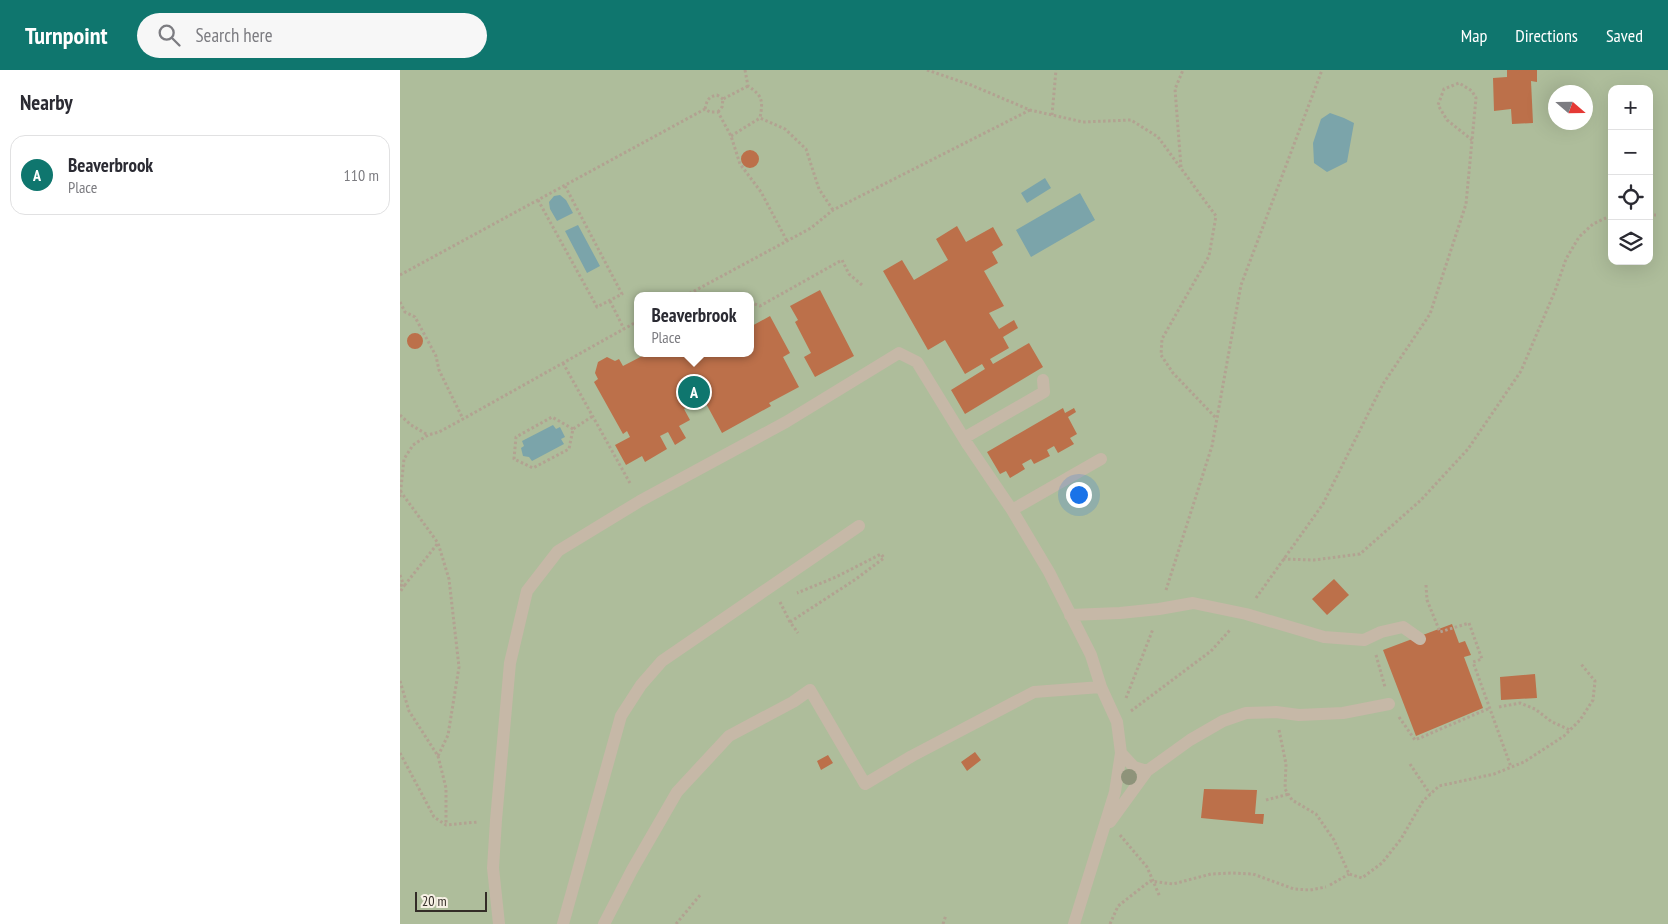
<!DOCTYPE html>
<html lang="en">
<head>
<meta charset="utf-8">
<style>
	body { margin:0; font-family:"PT Sans Narrow",sans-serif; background:#f7f7f7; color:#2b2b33 }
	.controls { position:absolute; right:15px; top:15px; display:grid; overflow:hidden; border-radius:10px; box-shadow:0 5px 20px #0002 }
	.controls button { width:45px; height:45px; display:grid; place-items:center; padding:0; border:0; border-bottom:1px solid #e1e1e2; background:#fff; color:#2b2b33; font:25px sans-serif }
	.compass { position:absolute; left:1148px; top:15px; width:45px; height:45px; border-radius:50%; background:#fff; box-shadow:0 5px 20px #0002; rotate:110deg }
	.scale { position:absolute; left:15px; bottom:12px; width:72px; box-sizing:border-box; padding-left:5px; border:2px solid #332c27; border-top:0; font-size:14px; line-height:18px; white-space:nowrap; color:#332c27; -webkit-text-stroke:4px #f7f1e5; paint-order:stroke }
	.you { position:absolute; left:678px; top:424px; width:18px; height:18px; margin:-12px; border:4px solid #fff; border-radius:50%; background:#1a73e8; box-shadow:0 0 0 8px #1a73e833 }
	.badge { display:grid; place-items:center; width:32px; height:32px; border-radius:50%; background:#0f766e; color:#fff; font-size:16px; font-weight:700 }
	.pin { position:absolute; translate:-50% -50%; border:2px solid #fff; box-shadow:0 1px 5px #0006 }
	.popup { position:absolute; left:234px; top:222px; width:120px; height:65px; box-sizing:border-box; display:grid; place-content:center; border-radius:10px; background:#fff; filter:drop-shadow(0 1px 4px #0005); font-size:16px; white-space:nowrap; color:#7c7c81 }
	.popup b { font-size:19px; color:#2b2b33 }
	.popup::after { content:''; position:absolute; left:50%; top:100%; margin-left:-10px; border:10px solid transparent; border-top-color:#fff }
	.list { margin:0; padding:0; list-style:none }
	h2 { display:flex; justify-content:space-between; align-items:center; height:65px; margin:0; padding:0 20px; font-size:21px }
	h2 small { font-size:16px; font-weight:400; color:#7c7c81 }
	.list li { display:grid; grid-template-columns:32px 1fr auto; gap:15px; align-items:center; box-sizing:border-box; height:80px; margin:0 10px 10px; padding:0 10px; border:1px solid #e1e1e2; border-radius:15px }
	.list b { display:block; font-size:19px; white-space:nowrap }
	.list p { margin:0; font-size:16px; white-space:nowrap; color:#7c7c81 }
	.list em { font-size:16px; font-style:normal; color:#7c7c81 }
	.icon { flex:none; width:28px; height:28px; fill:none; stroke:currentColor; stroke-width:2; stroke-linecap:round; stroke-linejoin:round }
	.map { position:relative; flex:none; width:1268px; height:854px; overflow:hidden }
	header { display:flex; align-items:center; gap:30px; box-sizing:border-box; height:70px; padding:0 25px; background:#0f766e; color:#fff }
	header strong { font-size:24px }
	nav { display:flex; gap:28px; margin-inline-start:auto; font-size:18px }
	.search { width:350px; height:45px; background:#f7f7f7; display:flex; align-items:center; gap:12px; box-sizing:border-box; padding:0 18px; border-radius:28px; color:#7c7c81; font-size:19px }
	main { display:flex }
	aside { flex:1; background:#fff }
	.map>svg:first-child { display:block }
	.green { fill:#aebd9b; fill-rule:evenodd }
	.water { fill:#7ba4aa }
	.building { fill:#bc704a }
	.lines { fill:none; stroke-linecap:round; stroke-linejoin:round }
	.path { stroke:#b2a291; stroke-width:3; stroke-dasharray:2.5 2.5; stroke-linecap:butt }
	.minor { stroke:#c6b8a7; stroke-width:12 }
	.tree { fill:#8e937a }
</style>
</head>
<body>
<header>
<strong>Turnpoint</strong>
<div class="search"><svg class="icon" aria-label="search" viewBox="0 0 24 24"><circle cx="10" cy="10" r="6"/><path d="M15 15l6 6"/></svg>Search here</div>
<nav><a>Map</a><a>Directions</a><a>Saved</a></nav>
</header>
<main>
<aside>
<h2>Nearby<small></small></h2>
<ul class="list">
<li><span class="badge">A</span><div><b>Beaverbrook</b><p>Place</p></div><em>110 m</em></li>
</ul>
</aside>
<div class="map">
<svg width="1268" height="854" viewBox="0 0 1268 854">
	<rect width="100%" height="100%" fill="#efe7da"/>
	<!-- green -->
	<path class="green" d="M 0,0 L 1268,0 L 1268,854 L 0,854 ZM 1212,19 L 1249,19 L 1249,191 L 1212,191 ZM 1156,22 L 1186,22 L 1186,52 L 1156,52 ZM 238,226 L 350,226 L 350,283 L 238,283 Z"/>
	<!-- water -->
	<path class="water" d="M 930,43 L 944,48 L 954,53 L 947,92 L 927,102 L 914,93 L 913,73 L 921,49 Z
		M 645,108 L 651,118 L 627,133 L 621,123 Z
		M 680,123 L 695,150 L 631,187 L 616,160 Z
		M 160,125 L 166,130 L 173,143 L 157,151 L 150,139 L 149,132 L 154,126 Z
		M 178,155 L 200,196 L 187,203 L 165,161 Z
		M 153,355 L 156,359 L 160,357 L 165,367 L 161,369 L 164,374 L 132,391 L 129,387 L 123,386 L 121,378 L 124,376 L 122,371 Z"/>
	<!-- building -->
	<path class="building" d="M 1107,0 L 1137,0 L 1137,12 L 1131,11 L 1133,53 L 1112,54 L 1111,39 L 1094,41 L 1093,8 L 1107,7 Z
		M341 89a9 9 0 1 1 18 0a9 9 0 1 1-18 0Z
		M 557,156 L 566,172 L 593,157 L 603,175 L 592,182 L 598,193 L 584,201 L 604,236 L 589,243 L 599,259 L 614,250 L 618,258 L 603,267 L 609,278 L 590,289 L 593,294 L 629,273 L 643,297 L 565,344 L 551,320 L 585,299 L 582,294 L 565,304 L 545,270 L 528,280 L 483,201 L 502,190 L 514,210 L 548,190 L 536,169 Z
		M 420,220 L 454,286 L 415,307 L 404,287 L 411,283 L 395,252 L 398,250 L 390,236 Z
		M 370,246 L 390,283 L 383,287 L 399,317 L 369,333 L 371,336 L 322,363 L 303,328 L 284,339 L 290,350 L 279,356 L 286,368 L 275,375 L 268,362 L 260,366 L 267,379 L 245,392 L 242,386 L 226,395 L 215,375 L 230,367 L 227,361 L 223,364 L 194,312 L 198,309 L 195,303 L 198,292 L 207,287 L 215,291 L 219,289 L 223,296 L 248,283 L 295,283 L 297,287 L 303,283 L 350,283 L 350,257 Z
		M7 271a8 8 0 1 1 16 0a8 8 0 1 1-16 0Z
		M 663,338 L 665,343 L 674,338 L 676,342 L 668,347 L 677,364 L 670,368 L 674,374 L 658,383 L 654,376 L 647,380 L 650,386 L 634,394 L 631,389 L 622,394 L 625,399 L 610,408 L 606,401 L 600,404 L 587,382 Z
		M 934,509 L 949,525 L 927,545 L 912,529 Z
		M 1052,554 L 1059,573 L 1065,571 L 1071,585 L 1064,587 L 1083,638 L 1016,666 L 983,580 Z
		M 1135,604 L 1137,628 L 1101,630 L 1100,607 Z
		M 575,682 L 581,690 L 567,701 L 561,692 Z
		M 428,685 L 433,693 L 421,700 L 417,691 Z
		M 804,719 L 857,720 L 855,744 L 864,744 L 863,754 L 801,748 Z"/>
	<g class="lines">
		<!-- path -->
		<path class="path" d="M 345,0 L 348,16 C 363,26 363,31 360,48
			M 527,0 L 571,15 L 630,40 L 683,52 L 731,50 L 758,67 L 816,146 L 809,186 L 762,269 L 761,285 L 773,303 L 816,348
			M 305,39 C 307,30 308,27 317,25 L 323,29
			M 318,42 L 322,37 L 323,29 L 348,16
			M 652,45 L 656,0
			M 331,66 L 360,48 L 385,59 L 406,79 L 419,119 L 433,140
			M 781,97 L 775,19 L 783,0
			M 138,130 L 197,237 L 222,224 L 164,114
			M 1249,145 L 1256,145
			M 0,205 L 305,39 L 310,42 L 318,42 L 331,66 L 340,94 L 361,122 L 387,171
			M 285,226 L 411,158 L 433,140 L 630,40
			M 210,231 L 224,259
			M 0,232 L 5,242 L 15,247 L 36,286 L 39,300 L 63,349
			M 350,232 L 360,236 L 442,190 L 449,204 L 462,215
			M 163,293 L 231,415
			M 0,345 L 11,355 L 28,365
			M 173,359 L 152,347 L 116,367 L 114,389 L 133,398 L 169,379 L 173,359 L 193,346
			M 0,427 L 4,389 L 13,375 L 28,365 L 39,362 L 63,349 L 238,251
			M 883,489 L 914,490 L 960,484 L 1021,430 L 1068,379 L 1121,301 L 1155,221 L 1166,189 L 1179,167 L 1193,154 L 1212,145
			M 0,505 L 4,516 L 0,522
			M 0,515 L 4,516 L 38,473
			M 1026,515 L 1027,530 L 1040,562 L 1069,553 L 1082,589 L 1073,592 L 1111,697
			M 766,520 L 812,376 L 841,215 L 922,0
			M 856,528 L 923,434 L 983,314 L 1030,244 L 1066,134 L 1076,28 L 1072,21 L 1059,13 L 1044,19 L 1038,35 L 1047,50 L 1072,70
			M 380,532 L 390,552 L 398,563
			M 390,552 L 456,509 L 484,488 L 481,484 L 436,507 L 397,523
			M 976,585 L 985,617
			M 0,611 L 9,641 L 38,686 L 48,665 L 59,597 L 49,509 L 38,473 L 1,422
			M 726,628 L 753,559
			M 1099,637 L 1120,633 L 1135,639 L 1152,652 L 1170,660
			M 731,641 L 811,581 L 830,560
			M 999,647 L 1015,670 L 1090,638
			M 879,660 L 886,694 L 885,719 L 892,730 L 916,744 L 934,770 L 949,804 L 962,808 L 982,793 L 1001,769 L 1023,731 L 1039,716 L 1094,704 L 1124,692 L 1164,666 L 1180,650 L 1193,630 L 1195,611 L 1181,594
			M 0,683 L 34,747 L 46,755 L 78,752
			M 38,686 L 46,718 L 46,755
			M 1010,694 L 1030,724
			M 866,730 L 889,724
			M 720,765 L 747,797 L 760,827
			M 930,815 L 949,804
			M 276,854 L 301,824
			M 543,854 L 546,845
			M 710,854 L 718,836 L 750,811 L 773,814 L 811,804 L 832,803 L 853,804 L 894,819 L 910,820 L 926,817"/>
		<!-- minor -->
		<path class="minor" d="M 564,368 L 644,322 L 643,310
			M 612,440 L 701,389
			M 670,545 L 720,543 L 759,539 L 793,533 L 846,544 L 924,567 L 964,570 L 981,562 L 1003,557 L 1020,569
			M 721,683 L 734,697 L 747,701
			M 710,752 L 747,701 L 790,670 L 823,651 L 846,643 L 876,642 L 899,645 L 943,643 L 989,634
			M 99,854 L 93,798 L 96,750 L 110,593 L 127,521 L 158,481 L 240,431 L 386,352 L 499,283 L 517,292 L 568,375 L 612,440 L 649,502 L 691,585 L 701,617 L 717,652 L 721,683 L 715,722 L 674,854
			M 163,854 L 221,646 L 241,615 L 262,591 L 459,456
			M 204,854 L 232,800 L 277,722 L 329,666 L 393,632 L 410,620 L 465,714 L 512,686 L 634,622 L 701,617"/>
	</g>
	<!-- trees -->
	<circle class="tree" cx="729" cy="707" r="8"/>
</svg>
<div class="controls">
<button>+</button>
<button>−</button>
<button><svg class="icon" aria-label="locate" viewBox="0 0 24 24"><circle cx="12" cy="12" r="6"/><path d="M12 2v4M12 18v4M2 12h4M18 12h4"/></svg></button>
<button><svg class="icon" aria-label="layers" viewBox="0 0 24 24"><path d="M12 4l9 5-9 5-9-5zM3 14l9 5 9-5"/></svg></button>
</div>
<svg class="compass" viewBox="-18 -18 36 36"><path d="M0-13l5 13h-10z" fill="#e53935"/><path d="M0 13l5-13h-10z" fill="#7c7c81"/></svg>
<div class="scale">20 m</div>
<div class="you"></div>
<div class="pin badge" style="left:294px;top:322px">A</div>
<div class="popup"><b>Beaverbrook</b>Place</div>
</div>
</main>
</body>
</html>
